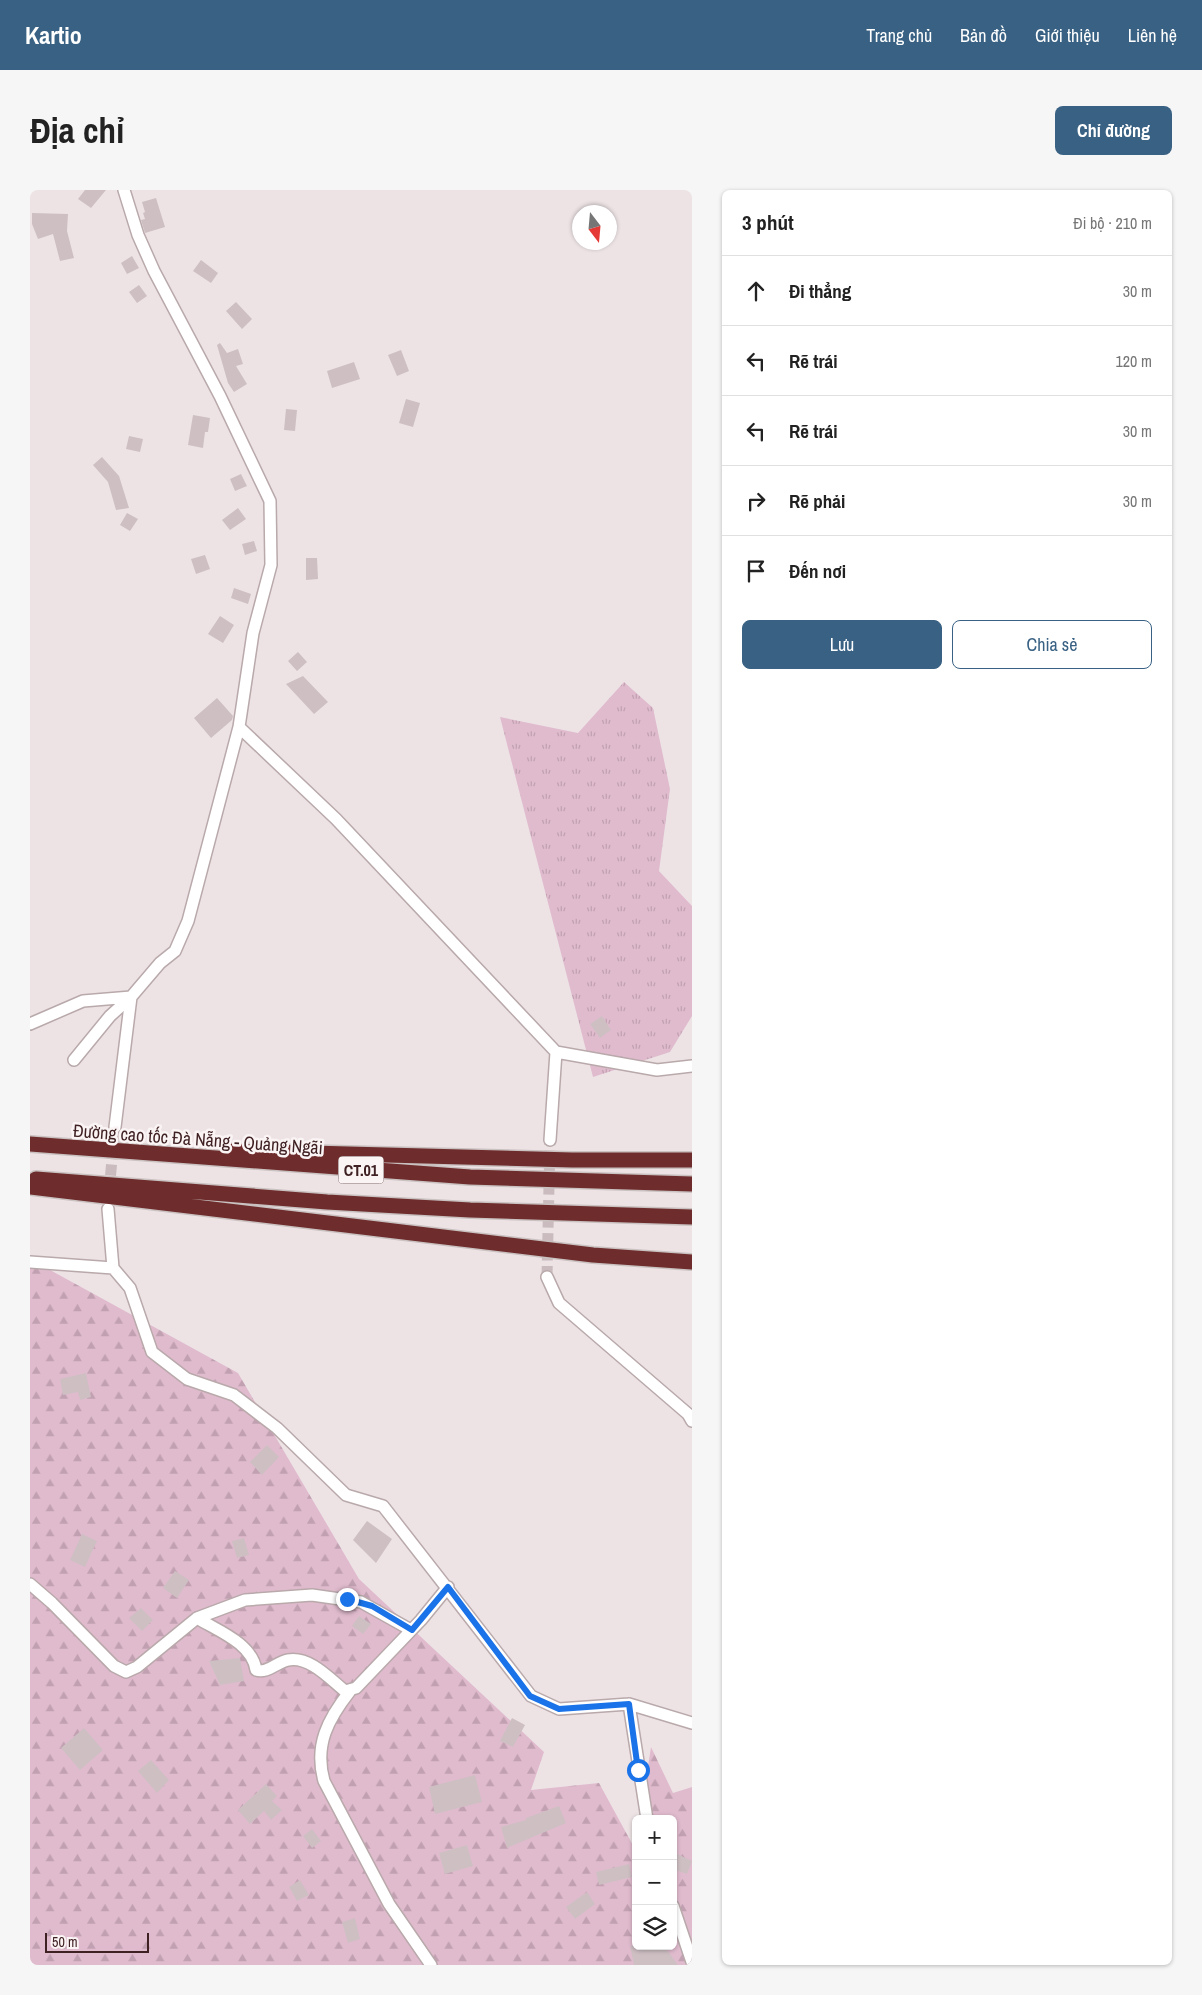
<!DOCTYPE html>
<html lang="vi">
<head>
<meta charset="utf-8">
<style>
	body { margin:0; font-family:"Archivo Narrow",sans-serif; background:#f6f6f6; color:#222 }
	.controls { position:absolute; right:15px; bottom:15px; display:grid; overflow:hidden; border-radius:8px; box-shadow:0 1px 4px #0004 }
	.controls button { width:45px; height:45px; display:grid; place-items:center; padding:0; border:0; border-bottom:1px solid #e0e0e0; background:#fff; color:#222; font:25px sans-serif }
	.compass { position:absolute; left:542px; top:15px; width:45px; height:45px; border-radius:50%; background:#fff; box-shadow:0 1px 4px #0004; rotate:164deg }
	.scale { position:absolute; left:15px; bottom:12px; width:104px; box-sizing:border-box; padding-left:5px; border:2px solid #402123; border-top:0; font-size:14px; line-height:18px; white-space:nowrap; color:#402123; -webkit-text-stroke:4px #faf4f5; paint-order:stroke }
	.stop { position:absolute; width:15px; height:15px; margin:-11px; border:4px solid #1a73e8; border-radius:50%; background:#fff }
	.stop.end { background:#1a73e8; border-color:#fff; box-shadow:0 1px 5px #0008 }
	.list { margin:0; padding:0; list-style:none }
	h2 { display:flex; justify-content:space-between; align-items:center; height:65px; margin:0; padding:0 20px; font-size:21px }
	h2 small { font-size:16px; font-weight:400; color:#767676 }
	.list li { display:grid; grid-template-columns:32px 1fr auto; gap:15px; align-items:center; box-sizing:border-box; height:70px; padding:0 20px; border-top:1px solid #e0e0e0 }
	.list b { display:block; font-size:19px; white-space:nowrap }
	.list em { font-size:16px; font-style:normal; color:#767676 }
	.actions { display:flex; gap:10px; padding:15px 20px }
	.actions a { flex:1; padding:11px 0; border:1px solid #396183; border-radius:8px; text-align:center; font-size:18px; color:#396183 }
	.actions .main { background:#396183; color:#fff }
	.icon { flex:none; width:28px; height:28px; fill:none; stroke:currentColor; stroke-width:2; stroke-linecap:round; stroke-linejoin:round }
	.map { position:relative; flex:none; width:662px; height:1775px; overflow:hidden; border-radius:8px }
	header { display:flex; align-items:center; gap:30px; box-sizing:border-box; height:70px; padding:0 25px; background:#396183; color:#fff }
	header strong { font-size:24px }
	nav { display:flex; gap:28px; margin-inline-start:auto; font-size:18px }
	.intro { display:flex; align-items:center; justify-content:space-between; box-sizing:border-box; height:120px; padding:0 30px }
	h1 { margin:0; font-size:35px }
	.button { padding:12px 22px; border-radius:8px; background:#396183; color:#fff; font-size:18px; font-weight:700 }
	main { display:flex; gap:30px; padding:0 30px }
	aside { flex:1; background:#fff; border-radius:8px; box-shadow:0 1px 4px #0004 }
	.map>svg:first-child { display:block }
	.grass { fill:url(#grass-tufts) }
	.forest { fill:url(#forest-firs) }
	.building { fill:#cebfc3 }
	.lines { fill:none; stroke-linecap:round; stroke-linejoin:round }
	.street-tunnel { stroke:#cabcbe; stroke-width:11; stroke-dasharray:11 5.5; stroke-linecap:butt }
	.street-casing { stroke:#b9a9ab; stroke-width:14 }
	.highway-casing { stroke:#cac1c1; stroke-width:18 }
	.street { stroke:#fff; stroke-width:11 }
	.highway { stroke:#6e2c2c; stroke-width:15 }
	.route { stroke:#1a73e8; stroke-width:6 }
	.labels { text-anchor:middle; dominant-baseline:central; stroke-width:5; stroke-linejoin:round; paint-order:stroke }
	.shield { fill:#faf4f5; stroke:#786062; stroke-width:1 }
	.shield-label { font-size:16px; font-weight:bold; fill:#402123 }
	.street-label { font-size:18px; fill:#402123; stroke:#faf4f5 }
</style>
</head>
<body>
<header>
<strong>Kartio</strong>
<nav><a>Trang chủ</a><a>Bản đồ</a><a>Giới thiệu</a><a>Liên hệ</a></nav>
</header>
<div class="intro"><h1>Địa chỉ</h1><a class="button">Chỉ đường</a></div>
<main>
<div class="map">
<svg width="662" height="1775" viewBox="0 0 662 1775">
	<defs>
		<pattern id="grass-tufts" width="24" height="20" patternUnits="userSpaceOnUse" patternTransform="scale(1.25)"><rect width="24" height="20" fill="#e0bbce"/><path d="M3 7l-1-3M5 7V3M7 7l1-3M15 17l-1-3M17 17v-4M19 17l1-3" fill="none" stroke="#c1a0b1"/></pattern>
		<pattern id="forest-firs" width="22" height="20" patternUnits="userSpaceOnUse" patternTransform="scale(1.25)"><rect width="22" height="20" fill="#e0bbce"/><path d="M5 1l3.5 6h-7zM16 11l3.5 6h-7z" fill="#c1a0b1"/></pattern>
	</defs>
	<rect width="100%" height="100%" fill="#ede3e5"/>
	<!-- grass -->
	<path class="grass" d="M 594,492 L 623,518 L 640,599 L 629,681 L 662,716 L 662,826 L 640,862 L 563,887 L 470,527 L 548,543 Z"/>
	<!-- forest -->
	<path class="forest" d="M 0,1069 L 208,1183 L 329,1389 L 514,1562 L 501,1600 L 569,1593 L 605,1659 L 606,1656 L 606,1756 L 643,1756 L 643,1629 L 610,1629 L 621,1557 L 643,1603 L 662,1597 L 662,1775 L 0,1775 Z"/>
	<!-- building -->
	<path class="building" d="M 55,0 L 76,0 L 61,18 L 48,9 Z
		M 126,8 L 135,37 L 115,43 L 111,30 L 115,29 L 113,23 L 115,22 L 112,12 Z
		M 2,23 L 38,24 L 37,41 L 44,68 L 30,71 L 23,44 L 8,49 L 2,34 Z
		M 102,66 L 109,78 L 97,84 L 91,73 Z
		M 171,70 L 188,83 L 181,93 L 163,81 Z
		M 109,95 L 117,106 L 107,113 L 99,102 Z
		M 206,112 L 222,129 L 212,139 L 196,121 Z
		M 190,153 L 197,163 L 208,159 L 213,174 L 206,176 L 217,194 L 204,202 L 198,193 L 187,155 Z
		M 371,160 L 379,181 L 367,186 L 358,165 Z
		M 324,172 L 330,189 L 302,198 L 297,181 Z
		M 376,209 L 390,213 L 383,237 L 369,233 Z
		M 256,219 L 267,220 L 265,241 L 254,240 Z
		M 163,225 L 180,228 L 178,242 L 175,242 L 173,258 L 158,255 Z
		M 99,246 L 113,249 L 110,262 L 96,259 Z
		M 72,267 L 89,286 L 99,318 L 86,320 L 78,292 L 63,275 Z
		M 211,284 L 217,296 L 205,301 L 200,289 Z
		M 208,318 L 216,329 L 200,340 L 192,330 Z
		M 97,323 L 108,329 L 100,341 L 90,335 Z
		M 224,351 L 227,361 L 215,365 L 212,354 Z
		M 175,365 L 180,379 L 166,384 L 161,369 Z
		M 276,368 L 287,368 L 288,389 L 276,390 Z
		M 204,398 L 221,404 L 218,414 L 201,408 Z
		M 190,426 L 204,435 L 193,453 L 178,444 Z
		M 268,462 L 277,472 L 267,481 L 258,471 Z
		M 273,486 L 298,512 L 284,524 L 256,494 Z
		M 187,508 L 203,526 L 202,530 L 181,548 L 164,528 Z
		M 572,826 L 581,840 L 570,848 L 560,834 Z
		M 56,1183 L 61,1207 L 50,1210 L 48,1202 L 33,1205 L 30,1189 Z
		M 237,1255 L 249,1267 L 232,1285 L 220,1272 Z
		M 337,1331 L 362,1349 L 346,1373 L 323,1350 Z
		M 52,1344 L 67,1351 L 55,1377 L 40,1370 Z
		M 214,1348 L 219,1365 L 207,1368 L 202,1351 Z
		M 145,1381 L 159,1390 L 147,1408 L 133,1398 Z
		M 111,1418 L 123,1430 L 112,1441 L 99,1428 Z
		M 329,1426 L 341,1434 L 333,1444 L 322,1436 Z
		M 210,1468 L 214,1491 L 190,1495 L 179,1471 Z
		M 482,1528 L 495,1535 L 483,1557 L 470,1551 Z
		M 54,1538 L 73,1560 L 50,1580 L 31,1558 Z
		M 121,1570 L 139,1590 L 127,1603 L 108,1581 Z
		M 445,1585 L 452,1612 L 405,1624 L 399,1597 Z
		M 236,1594 L 247,1606 L 242,1611 L 252,1620 L 241,1630 L 234,1621 L 220,1634 L 208,1620 Z
		M 529,1616 L 536,1633 L 477,1658 L 471,1637 L 496,1630 L 496,1628 Z
		M 282,1639 L 291,1651 L 282,1658 L 273,1646 Z
		M 437,1655 L 443,1676 L 415,1684 L 409,1663 Z
		M 643,1662 L 662,1671 L 657,1684 L 643,1679 Z
		M 599,1674 L 602,1687 L 569,1695 L 566,1682 Z
		M 270,1690 L 279,1705 L 267,1711 L 259,1697 Z
		M 557,1702 L 565,1714 L 545,1729 L 536,1717 Z
		M 325,1728 L 330,1749 L 318,1753 L 312,1732 Z
		M 600,1756 L 634,1756 L 648,1775 L 604,1775 Z"/>
	<g class="lines">
		<!-- street-tunnel -->
		<path class="street-tunnel" d="M 79,1002 L 85,937
			M 517,1087 L 520,950"/>
		<!-- street casing -->
		<g class="street-casing">
			<path id="street" d="M 209,537 L 306,629 L 526,862 L 520,950
				M 0,834 L 53,811 L 101,807 L 85,937
				M 526,862 L 627,880 L 662,876
				M 44,870 L 80,826 L 101,807 L 130,773 L 145,761 L 158,731 L 209,537 L 223,443 L 241,375 L 240,311 L 190,206 L 124,81 L 108,45 L 94,0
				M 78,1019 L 83,1078 L 100,1098 L 122,1162 L 157,1189 L 204,1205 L 247,1238 L 316,1305 L 353,1316 L 501,1506 L 529,1519 L 599,1514 L 662,1533
				M 0,1072 L 83,1078
				M 517,1087 L 529,1113 L 658,1224 L 662,1231
				M 0,1394 L 22,1413 L 84,1476 L 96,1482 L 107,1477 L 167,1428 C 188,1441 222,1453 226,1480 C 237,1484 247,1472 258,1470 C 280,1466 300,1489 315,1501 L 326,1498 L 391,1430 L 418,1397
				M 167,1428 L 215,1410 L 282,1405 L 331,1412 L 381,1440
				M 320,1501 C 298,1529 284,1555 294,1591 L 359,1714 L 401,1775
				M 599,1514 L 617,1629
				M 643,1716 L 662,1772"/>
		</g>
		<!-- highway casing -->
		<g class="highway-casing">
			<path id="highway" d="M 0,954 L 440,987 L 662,994
				M 201,961 L 542,970 L 662,970
				M 6,989 L 297,1012 L 440,1020 L 662,1027
				M 0,997 L 563,1065 L 662,1072"/>
		</g>
		<!-- street -->
		<use href="#street" class="street"/>
		<!-- highway -->
		<use href="#highway" class="highway"/>
	</g>
	<g class="lines">
		<!-- route -->
		<path class="route" d="M 317,1409 L 342,1416 L 382,1440 L 418,1397 L 500,1506 L 529,1519 L 599,1514 L 608,1580"/>
	</g>
	<g class="labels">
		<!-- shield labels -->
		<rect class="shield" x="308.5" y="966.5" width="45" height="27" rx="4"/>
		<g class="shield-label">
			<text x="331" y="980">CT.01</text>
		</g>
		<!-- street labels -->
		<g class="street-label">
			<text transform="translate(168 949) rotate(4)">Đường cao tốc Đà Nẵng - Quảng Ngãi</text>
		</g>
	</g>
</svg>
<div class="controls">
<button>+</button>
<button>−</button>
<button><svg class="icon" aria-label="layers" viewBox="0 0 24 24"><path d="M12 4l9 5-9 5-9-5zM3 14l9 5 9-5"/></svg></button>
</div>
<svg class="compass" viewBox="-18 -18 36 36"><path d="M0-13l5 13h-10z" fill="#e53935"/><path d="M0 13l5-13h-10z" fill="#767676"/></svg>
<div class="scale">50 m</div>
<div class="stop" style="left:608px;top:1580px"></div>
<div class="stop end" style="left:317px;top:1409px"></div>
</div>
<aside>
<h2>3 phút<small>Đi bộ · 210 m</small></h2>
<ul class="list">
<li><svg class="icon" aria-label="ahead" viewBox="0 0 24 24"><path d="M12 20V5M6 11l6-6 6 6"/></svg><div><b>Đi thẳng</b></div><em>30 m</em></li>
<li><svg class="icon" aria-label="left" viewBox="0 0 24 24"><path d="M17 20v-9H6M10 6l-5 5 5 5"/></svg><div><b>Rẽ trái</b></div><em>120 m</em></li>
<li><svg class="icon" aria-label="left" viewBox="0 0 24 24"><path d="M17 20v-9H6M10 6l-5 5 5 5"/></svg><div><b>Rẽ trái</b></div><em>30 m</em></li>
<li><svg class="icon" aria-label="right" viewBox="0 0 24 24"><path d="M7 20v-9h11M14 6l5 5-5 5"/></svg><div><b>Rẽ phải</b></div><em>30 m</em></li>
<li><svg class="icon" aria-label="arrive" viewBox="0 0 24 24"><path d="M6 21V4h12l-3 4 3 4H6"/></svg><div><b>Đến nơi</b></div></li>
</ul>
<div class="actions"><a class="main">Lưu</a><a>Chia sẻ</a></div>
</aside>
</main>
</body>
</html>
